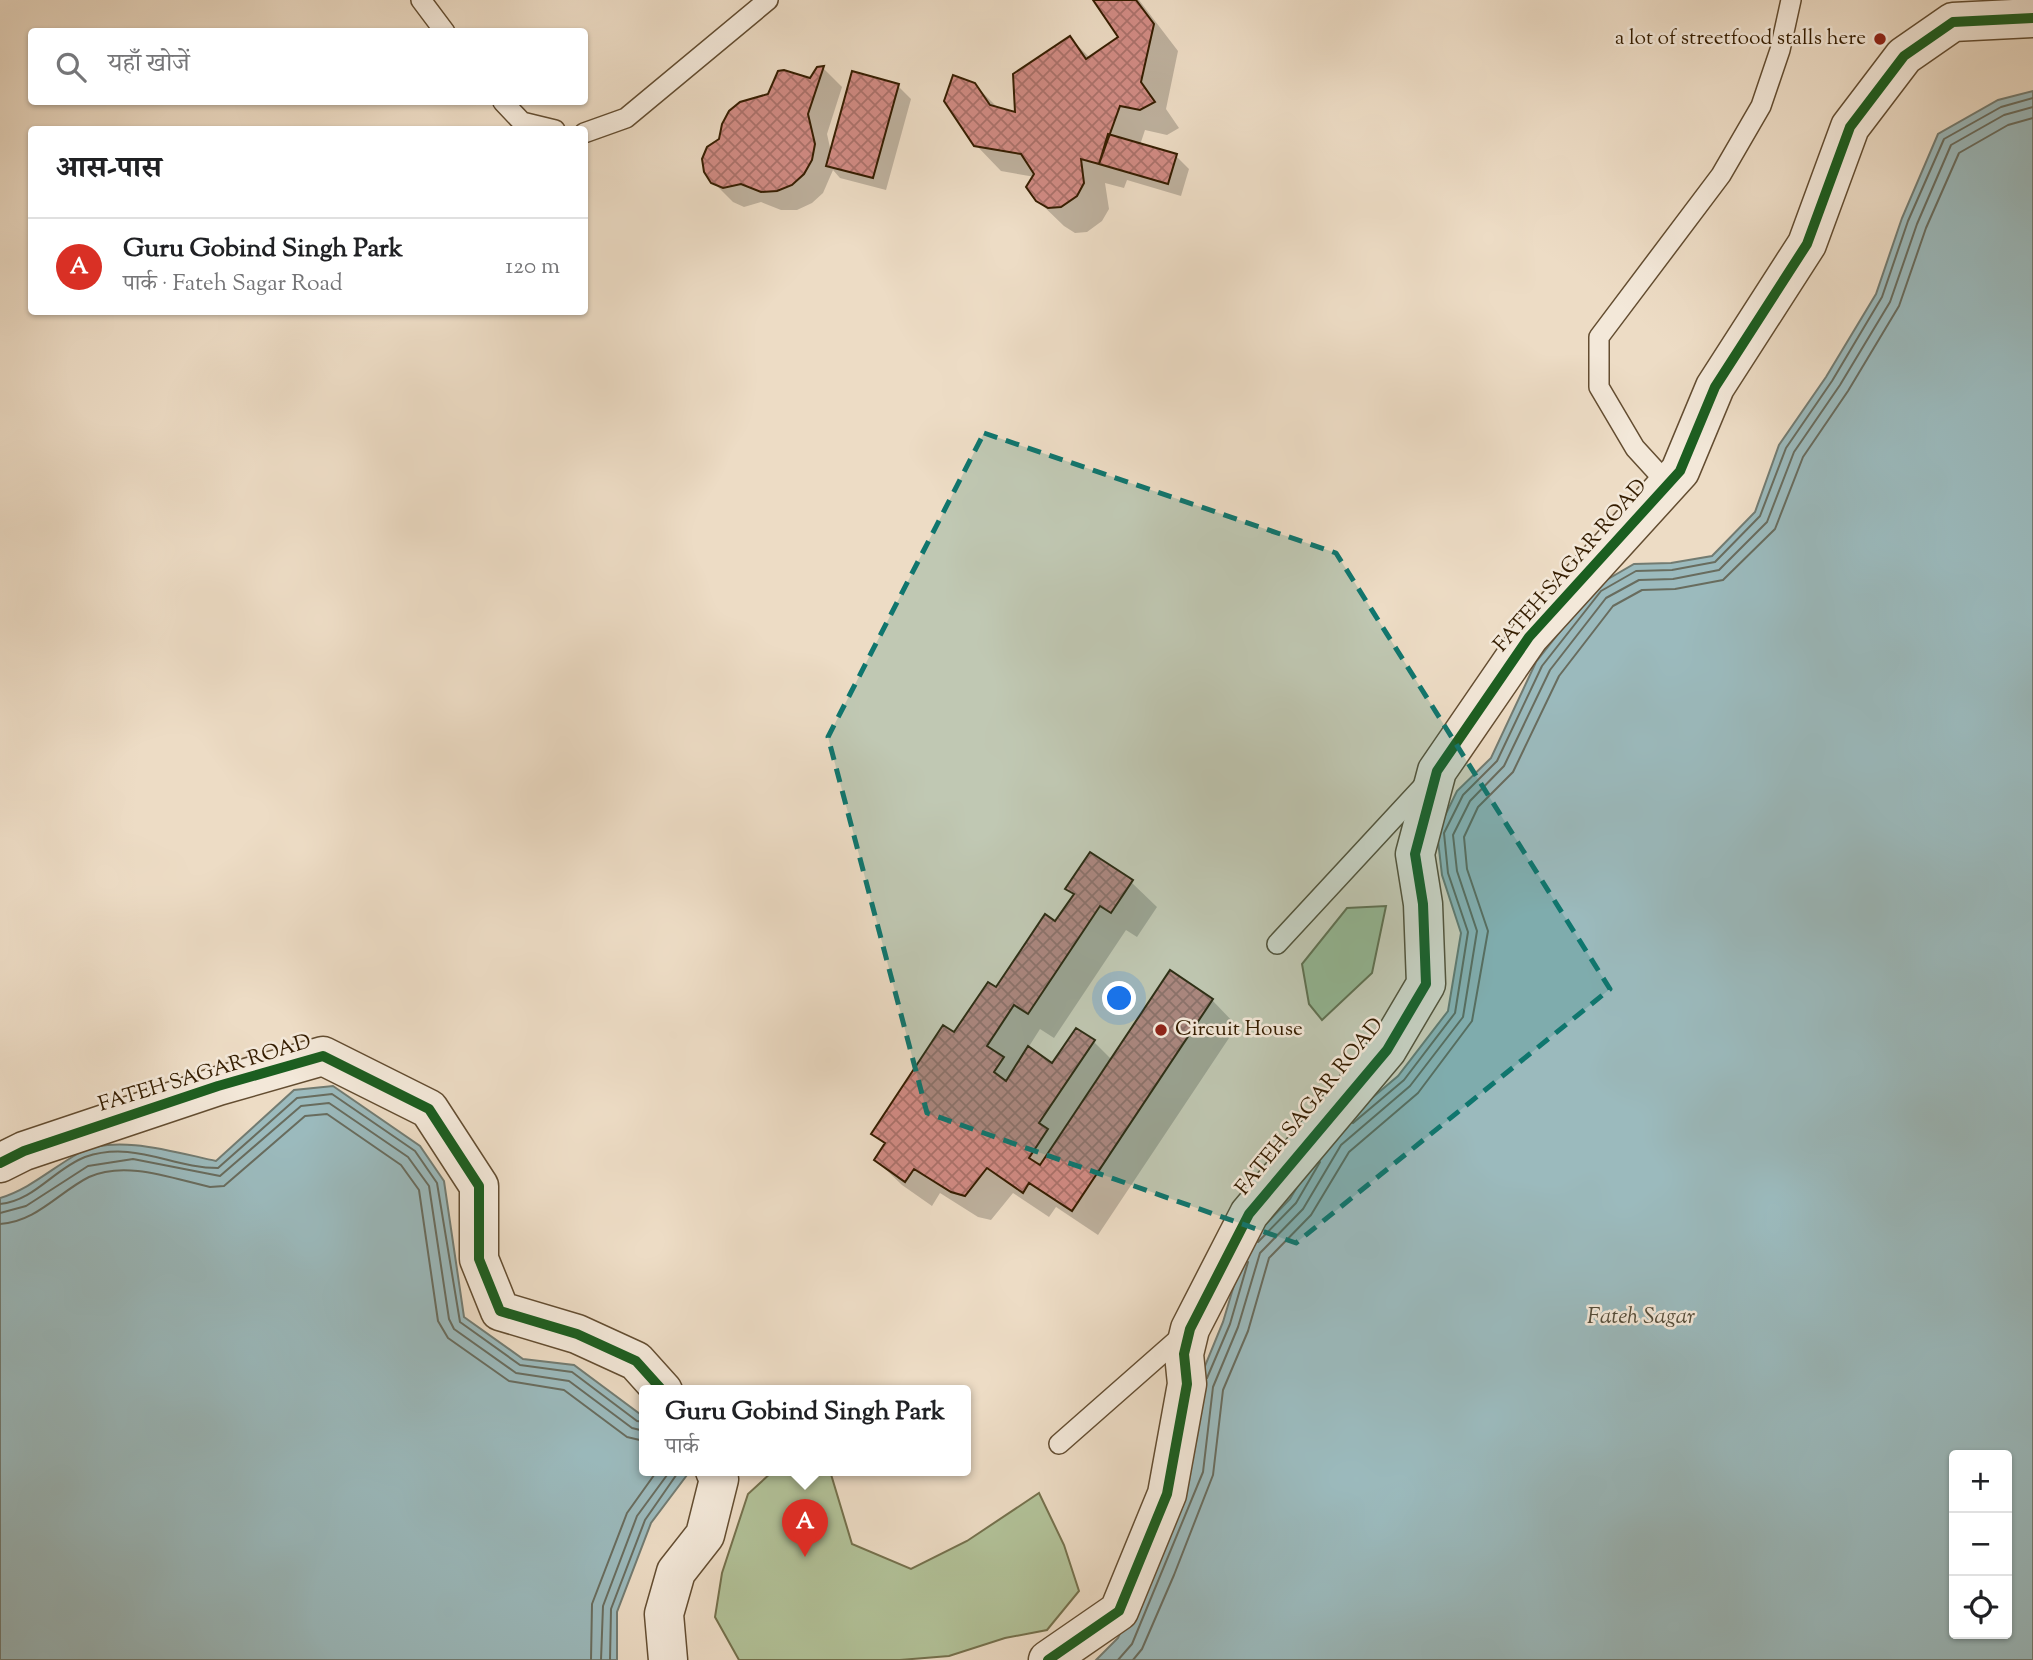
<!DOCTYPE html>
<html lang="hi">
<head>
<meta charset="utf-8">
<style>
	body { margin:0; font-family:"Sorts Mill Goudy","Noto Serif Devanagari",serif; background:#f6f6f6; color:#202124 }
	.controls { position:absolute; right:21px; bottom:21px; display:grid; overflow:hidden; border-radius:7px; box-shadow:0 2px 5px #0004 }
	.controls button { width:63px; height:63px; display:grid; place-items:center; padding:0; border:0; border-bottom:2px solid #e0e0e0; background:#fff; color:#202124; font:35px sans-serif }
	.you { position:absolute; left:1120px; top:999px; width:24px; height:24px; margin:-18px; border:5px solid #fff; border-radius:50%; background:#1a73e8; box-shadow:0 0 0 10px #1a73e833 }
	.badge { display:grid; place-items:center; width:46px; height:46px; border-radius:50%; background:#d93025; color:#fff; font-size:23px; font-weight:700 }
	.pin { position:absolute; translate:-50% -58px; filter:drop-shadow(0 2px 4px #0008) }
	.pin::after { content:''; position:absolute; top:37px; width:24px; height:21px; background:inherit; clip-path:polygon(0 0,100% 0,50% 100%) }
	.popup { position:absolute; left:639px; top:1385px; width:332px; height:91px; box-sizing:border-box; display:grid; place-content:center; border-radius:7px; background:#fff; filter:drop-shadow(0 2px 5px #0005); font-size:23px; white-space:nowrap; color:#757577 }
	.popup b { font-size:26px; color:#202124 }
	.popup::after { content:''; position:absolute; left:50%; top:100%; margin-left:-14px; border:14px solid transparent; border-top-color:#fff }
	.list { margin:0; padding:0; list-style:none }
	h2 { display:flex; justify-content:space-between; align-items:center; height:91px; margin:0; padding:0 28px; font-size:30px }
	h2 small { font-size:23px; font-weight:400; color:#757577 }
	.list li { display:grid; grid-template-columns:46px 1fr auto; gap:21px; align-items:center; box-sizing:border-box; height:98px; padding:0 28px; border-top:2px solid #e0e0e0 }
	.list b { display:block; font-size:26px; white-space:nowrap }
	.list p { margin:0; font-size:23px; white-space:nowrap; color:#757577 }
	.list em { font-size:23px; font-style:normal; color:#757577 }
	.icon { flex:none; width:38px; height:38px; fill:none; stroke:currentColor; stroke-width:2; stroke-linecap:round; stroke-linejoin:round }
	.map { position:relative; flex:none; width:2033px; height:1660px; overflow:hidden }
	.search { position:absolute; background:#fff; box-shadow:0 2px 5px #0004; left:28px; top:28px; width:560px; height:77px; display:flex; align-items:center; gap:18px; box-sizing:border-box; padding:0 24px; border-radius:7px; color:#757577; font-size:26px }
	.panel { position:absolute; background:#fff; box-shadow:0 2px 5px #0004; left:28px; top:126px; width:560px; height:189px; border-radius:7px }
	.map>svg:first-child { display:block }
	.park { fill:#b2c299; stroke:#74704c; stroke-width:2 }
	.water { fill:#9bbabd; stroke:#727b71; stroke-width:2; fill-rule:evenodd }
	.shadow { fill:#0003 }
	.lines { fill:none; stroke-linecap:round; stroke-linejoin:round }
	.shore { stroke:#686c5e; stroke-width:2 }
	.building { fill:url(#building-cross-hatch); stroke:#351d00; stroke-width:2 }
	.lane-casing { stroke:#634d31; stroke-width:22 }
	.street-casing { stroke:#634d31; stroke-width:41 }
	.lane { stroke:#f3e8d9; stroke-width:19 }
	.street { stroke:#f3e8d9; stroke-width:38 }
	.cycleway-casing { stroke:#f3e8d9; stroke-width:15 }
	.cycleway { stroke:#1b5e20; stroke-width:10 }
	.marked { fill:#0f766e; fill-opacity:0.2; stroke:#0f766e; stroke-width:5; stroke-dasharray:14 9; stroke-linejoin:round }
	.poi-dot { fill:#8f2418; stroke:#f3e8d9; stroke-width:2.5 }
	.labels { text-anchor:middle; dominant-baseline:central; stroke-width:5; stroke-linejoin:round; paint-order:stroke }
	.poi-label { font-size:21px; fill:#351d00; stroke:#f3e8d9; text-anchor:end }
	.street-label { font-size:21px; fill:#351d00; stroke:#f3e8d9 }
	.water-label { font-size:23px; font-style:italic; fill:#544c39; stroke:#f3e8d9 }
</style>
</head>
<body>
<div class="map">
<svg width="2033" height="1660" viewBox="0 0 2033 1660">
	<defs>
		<pattern id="building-cross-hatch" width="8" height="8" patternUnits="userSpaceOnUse" patternTransform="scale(1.75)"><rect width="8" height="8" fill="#d18b84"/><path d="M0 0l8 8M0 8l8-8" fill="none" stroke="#aa716a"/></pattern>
	</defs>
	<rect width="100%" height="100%" fill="#eddcc5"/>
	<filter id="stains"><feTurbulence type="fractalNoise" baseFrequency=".00286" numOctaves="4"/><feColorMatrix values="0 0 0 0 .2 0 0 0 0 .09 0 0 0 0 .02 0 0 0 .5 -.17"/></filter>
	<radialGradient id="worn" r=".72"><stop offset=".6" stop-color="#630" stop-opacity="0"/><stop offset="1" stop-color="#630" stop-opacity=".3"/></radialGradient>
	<!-- park -->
	<path class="park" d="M 1386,906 L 1372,973 L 1322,1020 L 1309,1004 L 1302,964 L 1347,908 Z
		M 773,1471 L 830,1471 L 852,1544 L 911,1569 L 967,1541 L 1039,1493 L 1064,1545 L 1079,1591 L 1047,1630 L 1005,1638 L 949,1656 L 900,1660 L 739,1660 L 715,1617 L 722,1573 L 748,1494 Z"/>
	<!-- water -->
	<path class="water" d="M 2033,91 L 2033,1660 L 1096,1660 L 1118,1638 L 1150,1564 L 1198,1383 L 1223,1322 L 1246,1245 L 1290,1199 L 1328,1135 L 1398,1076 L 1448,1011 L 1461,933 L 1442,875 L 1437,832 L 1457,791 L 1491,758 L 1536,662 L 1596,586 L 1634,564 L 1671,563 L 1712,556 L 1755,512 L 1779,445 L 1826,377 L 1876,294 L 1902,218 L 1938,134 L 1998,100 ZM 1954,1455 L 2007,1455 L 2007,1634 L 1954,1634 Z
		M 333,1086 L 420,1146 L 444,1181 L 464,1317 L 523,1359 L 574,1365 L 644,1417 L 644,1471 L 684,1471 L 687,1475 L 651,1523 L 617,1612 L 617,1660 L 0,1660 L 0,1198 C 30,1189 52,1168 79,1153 C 115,1133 178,1153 216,1161 L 294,1090 Z"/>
	<!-- shadow -->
	<path class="shadow" d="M 1095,0 L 1139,0 L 1178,51 L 1166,109 L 1179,128 L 1167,135 L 1145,130 L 1140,145 L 1176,156 L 1189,169 L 1181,196 L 1127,180 L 1124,188 L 1105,183 L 1109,209 L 1102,221 L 1087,232 L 1075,233 L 1064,226 L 1037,200 L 1035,177 L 1001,171 L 975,144 L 974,84 L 999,109 L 1017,114 L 1070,38 L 1090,58 L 1121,37 Z
		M 823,68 L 842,87 L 827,134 L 831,152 L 898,86 L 911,99 L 886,190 L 840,178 L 833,170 L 823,193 L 812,203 L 797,210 L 781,210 L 761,202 L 744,207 L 733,202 L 713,182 L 720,140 L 810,80 Z
		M 1131,882 L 1157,907 L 1137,937 L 1126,930 L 1054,1038 L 1040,1029 L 1028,1048 L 1053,1065 L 1094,1042 L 1112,1060 L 1212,1000 L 1237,1026 L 1098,1235 L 1056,1207 L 1049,1217 L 1013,1193 L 991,1220 L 978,1217 L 940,1193 L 932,1206 L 902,1185 L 876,1160 L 886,1146 L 874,1133 L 955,1035 L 1056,923 L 1075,896 L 1068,889 Z"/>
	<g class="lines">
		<!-- shore -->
		<path class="shore" d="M 1353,1123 L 1404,1080 L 1455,1013 L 1468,932 L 1448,873 L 1444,833 L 1463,795 L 1497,761 L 1542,666 L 1601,591 L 1636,571 L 1672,570 L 1715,562 L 1760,516 L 1786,448 L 1832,381 L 1882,297 L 1908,221 L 1944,139 L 2001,107 L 2033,98
			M 0,1204 C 34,1201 54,1169 85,1157 C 134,1140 172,1168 218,1168 L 297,1098 L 332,1094 L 415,1151 L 437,1183 L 460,1322 L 520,1365 L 572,1372 L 637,1421 L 644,1422
			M 0,1213 L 26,1206 L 88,1166 L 133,1159 L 220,1176 L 301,1106 L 329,1103 L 408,1157 L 429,1186 L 449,1319 L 454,1329 L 516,1373 L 569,1381 L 632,1428 L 644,1431
			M 0,1224 C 36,1222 59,1192 89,1177 C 126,1160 174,1179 210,1187 L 224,1186 L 305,1116 L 327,1114 L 401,1165 L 419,1190 L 438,1321 L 448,1338 L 509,1381 L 564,1390 L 627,1437 L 644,1441
			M 1258,1242 L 1296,1203 L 1320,1162
			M 1207,1378 L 1230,1324 L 1248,1262
			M 591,1660 L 592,1604 L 627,1513 L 657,1471
			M 601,1660 L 603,1606 L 637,1516 L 670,1471
			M 610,1660 L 611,1609 L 645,1520 L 679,1471
			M 1118,1660 L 1132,1644 L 1203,1472 L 1213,1387 L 1238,1327 L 1260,1253 L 1303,1209 L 1341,1145 L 1410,1086 L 1463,1017 L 1477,931 L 1457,871 L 1453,835 L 1470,801 L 1504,766 L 1550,670 L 1606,598 L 1639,580 L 1673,579 L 1719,570 L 1767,522 L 1794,452 L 1840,385 L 1890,302 L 1917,224 L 1951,145 L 2004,115 L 2033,107
			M 1133,1660 L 1142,1649 L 1174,1575 L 1213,1475 L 1223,1390 L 1248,1331 L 1269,1258 L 1311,1215 L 1349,1152 L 1418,1093 L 1472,1021 L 1488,931 L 1467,869 L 1464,837 L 1478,807 L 1513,772 L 1559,676 L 1613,606 L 1642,590 L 1675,589 L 1723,580 L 1775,529 L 1803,457 L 1848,391 L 1899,306 L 1926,228 L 1959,153 L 2008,125 L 2033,118"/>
	</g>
	<!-- building -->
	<path class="building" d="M 1093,0 L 1136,0 L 1154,24 L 1141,82 L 1155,102 L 1140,110 L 1120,106 L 1099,164 L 1081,159 L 1084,183 L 1077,196 L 1061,207 L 1048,208 L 1036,201 L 1026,187 L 1034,174 L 1021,154 L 974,146 L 944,101 L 953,75 L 975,83 L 990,105 L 1015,112 L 1013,74 L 1070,36 L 1086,59 L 1118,37 Z
		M 824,66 L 808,114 L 815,144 L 812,160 L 804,174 L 792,185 L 777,191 L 761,192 L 741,184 L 723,188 L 711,183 L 704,172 L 702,159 L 707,147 L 719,139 L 722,124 L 729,111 L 740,102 L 768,94 L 778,71 L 784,70 L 810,78 L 817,67 Z
		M 852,71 L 899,84 L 873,178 L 826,166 Z
		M 1108,134 L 1177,154 L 1168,184 L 1099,164 Z
		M 1090,852 L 1133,880 L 1111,913 L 1100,906 L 1028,1014 L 1014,1005 L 987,1046 L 1004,1057 L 994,1072 L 1006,1081 L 1028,1046 L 1052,1063 L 1076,1028 L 1095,1040 L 1039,1123 L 1048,1129 L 1029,1158 L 1040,1165 L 1170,970 L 1213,999 L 1072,1211 L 1029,1183 L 1023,1193 L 987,1168 L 965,1196 L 951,1192 L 914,1169 L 905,1182 L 874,1160 L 885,1143 L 871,1134 L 943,1025 L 954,1032 L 988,982 L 996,987 L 1045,914 L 1055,921 L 1074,894 L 1065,889 Z"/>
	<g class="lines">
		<!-- lane casing -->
		<g class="lane-casing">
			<path id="lane" d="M 421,0 L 445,32
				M 503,102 L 522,122 L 555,130
				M 584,133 L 626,118 L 768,0
				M 1667,483 L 1635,448 L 1599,387 L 1599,337 L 1721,175 L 1761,106 L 1780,50 L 1791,0
				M 1277,944 L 1427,782
				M 1059,1444 L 1184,1334"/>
		</g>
		<!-- street casing -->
		<g class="street-casing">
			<path id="street" d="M 0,1163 L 24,1151 L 218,1086 L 323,1056 L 429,1109 L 479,1186 L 479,1259 L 500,1311 L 577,1334 L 636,1361 L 663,1391
				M 668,1660 L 664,1614 L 676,1572 L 705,1535 L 719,1479 L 715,1471
				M 1048,1660 L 1119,1611 L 1167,1494 L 1187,1384 L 1184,1354 L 1190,1329 L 1249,1214 L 1387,1050 L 1426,984 L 1423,904 L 1415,854 L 1437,771 L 1529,637 L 1680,471 L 1715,387 L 1807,244 L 1850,127 L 1904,56 L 1953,22 L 2033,18"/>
		</g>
		<!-- lane -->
		<use href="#lane" class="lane"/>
		<!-- street -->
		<use href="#street" class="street"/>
		<!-- cycleway casing -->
		<g class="cycleway-casing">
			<path id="cycleway" d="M 0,1163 L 24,1151 L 218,1086 L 323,1056 L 429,1109 L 479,1186 L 479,1259 L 500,1311 L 577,1334 L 636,1361 L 663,1391
				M 1048,1660 L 1119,1611 L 1167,1494 L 1187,1384 L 1184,1354 L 1190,1329 L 1249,1214 L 1387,1050 L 1426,984 L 1423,904 L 1415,854 L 1437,771 L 1529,637 L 1680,471 L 1715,387 L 1807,244 L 1850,127 L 1904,56 L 1953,22 L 2033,18"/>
		</g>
		<!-- cycleway -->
		<use href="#cycleway" class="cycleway"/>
	</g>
	<!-- marked area -->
	<path class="marked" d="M 984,433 L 1336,553 L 1610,989 L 1296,1243 L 927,1113 L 828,737 Z"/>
	<!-- markers -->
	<g class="poi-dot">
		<circle cx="1880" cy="39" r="7"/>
		<circle cx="1161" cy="1030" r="7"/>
	</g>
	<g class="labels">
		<!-- poi labels -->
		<g class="poi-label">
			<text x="1866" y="39">a lot of streetfood stalls here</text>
			<text x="1175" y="1030" text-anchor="start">Circuit House</text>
		</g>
		<!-- street labels -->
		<g class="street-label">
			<text transform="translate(1571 566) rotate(-49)">FATEH SAGAR ROAD</text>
			<text transform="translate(205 1074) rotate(-17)">FATEH SAGAR ROAD</text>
			<text transform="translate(1310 1107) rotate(-51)">FATEH SAGAR ROAD</text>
		</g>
		<!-- water labels -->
		<g class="water-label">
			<text x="1641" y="1317">Fateh Sagar</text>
		</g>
	</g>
	<rect width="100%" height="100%" filter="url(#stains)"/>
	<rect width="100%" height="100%" fill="url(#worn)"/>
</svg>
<div class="controls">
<button>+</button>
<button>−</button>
<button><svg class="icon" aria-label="locate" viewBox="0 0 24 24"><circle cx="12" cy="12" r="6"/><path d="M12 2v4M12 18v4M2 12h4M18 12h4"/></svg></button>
</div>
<div class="you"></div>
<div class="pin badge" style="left:805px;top:1557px">A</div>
<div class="popup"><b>Guru Gobind Singh Park</b>पार्क</div>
<div class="search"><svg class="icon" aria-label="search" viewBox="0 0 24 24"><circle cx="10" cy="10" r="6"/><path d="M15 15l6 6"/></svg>यहाँ खोजें</div>
<section class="panel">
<h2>आस-पास<small></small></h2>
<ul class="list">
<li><span class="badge">A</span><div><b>Guru Gobind Singh Park</b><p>पार्क · Fateh Sagar Road</p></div><em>120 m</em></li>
</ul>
</section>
</div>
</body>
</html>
